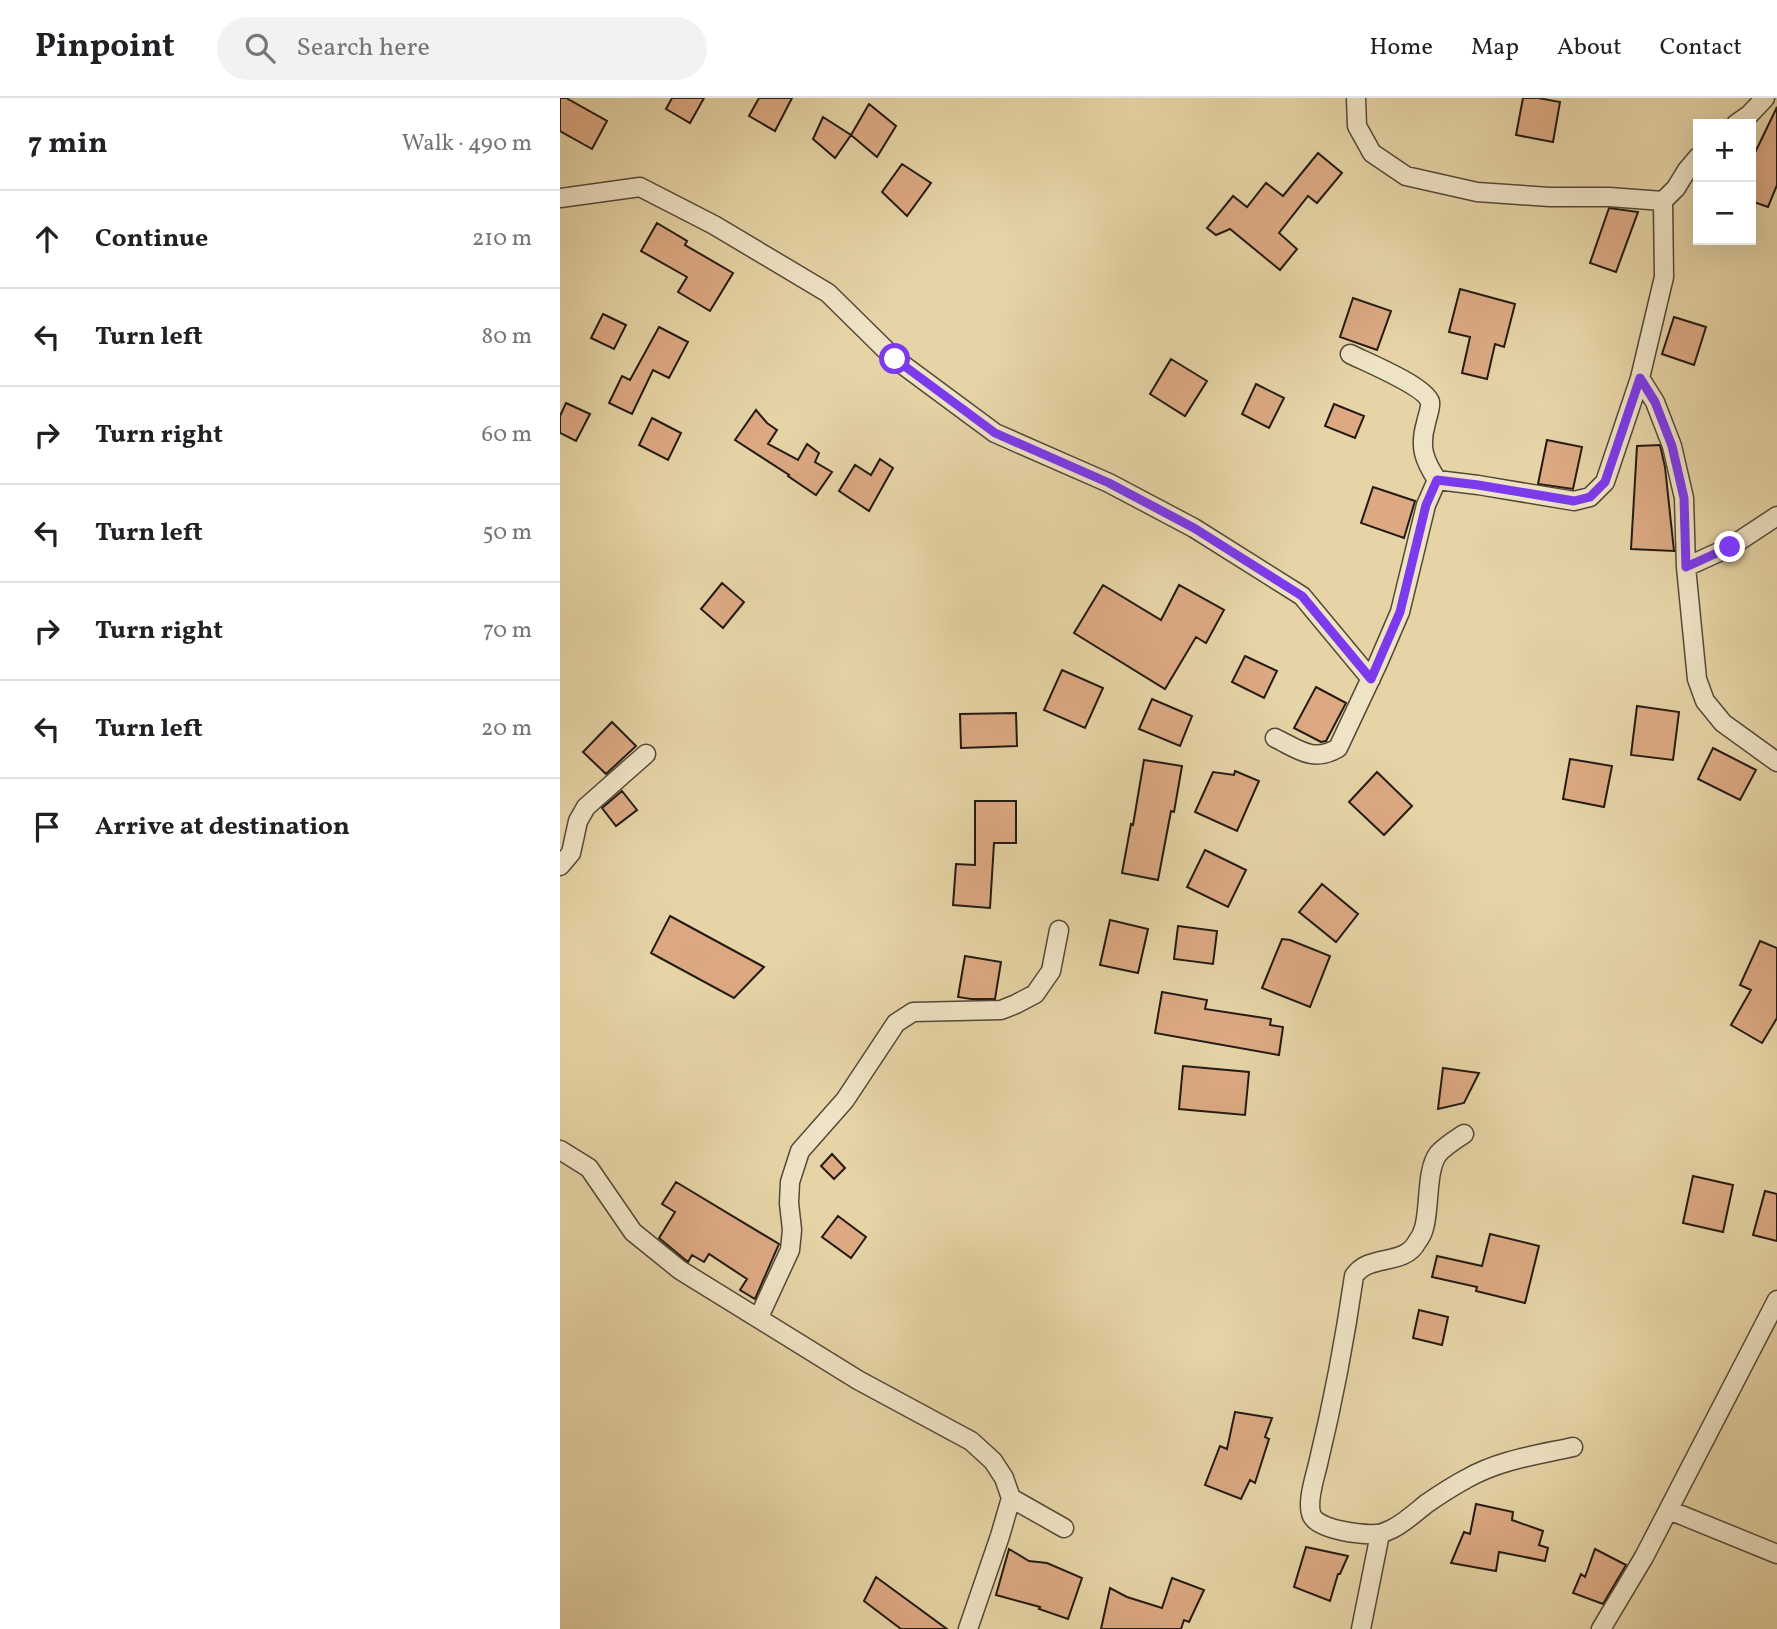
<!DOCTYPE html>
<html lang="en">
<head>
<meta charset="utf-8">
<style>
	body { margin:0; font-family:Vollkorn,serif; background:#f2f2f2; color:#202124 }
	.controls { position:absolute; right:21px; top:21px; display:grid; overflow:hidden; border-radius:0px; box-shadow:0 7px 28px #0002 }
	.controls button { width:63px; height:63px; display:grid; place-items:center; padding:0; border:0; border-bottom:2px solid #e0e0e0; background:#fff; color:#202124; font:35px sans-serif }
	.stop { position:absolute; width:21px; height:21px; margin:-16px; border:5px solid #7c3aed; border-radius:50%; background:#fff }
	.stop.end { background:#7c3aed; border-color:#fff; box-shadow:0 2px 7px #0008 }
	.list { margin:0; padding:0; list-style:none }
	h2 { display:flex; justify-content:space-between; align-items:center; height:91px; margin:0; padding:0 28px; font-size:30px }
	h2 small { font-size:23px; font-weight:400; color:#757577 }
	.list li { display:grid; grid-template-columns:46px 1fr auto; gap:21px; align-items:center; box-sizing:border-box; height:98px; padding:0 28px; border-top:2px solid #e0e0e0 }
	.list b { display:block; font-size:26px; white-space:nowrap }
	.list em { font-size:23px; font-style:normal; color:#757577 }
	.icon { flex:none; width:38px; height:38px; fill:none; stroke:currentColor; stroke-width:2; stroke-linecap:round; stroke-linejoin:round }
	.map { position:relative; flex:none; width:1217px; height:1531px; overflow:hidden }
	header { display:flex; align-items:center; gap:42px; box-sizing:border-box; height:98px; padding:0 35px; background:#fff; border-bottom:2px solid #e0e0e0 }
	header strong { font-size:33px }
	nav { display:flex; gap:38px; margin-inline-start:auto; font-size:24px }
	.search { width:490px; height:63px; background:#f2f2f2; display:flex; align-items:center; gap:18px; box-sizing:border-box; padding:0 24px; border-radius:38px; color:#757577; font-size:26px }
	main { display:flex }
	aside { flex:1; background:#fff }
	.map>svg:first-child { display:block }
	.building { fill:#dca983; stroke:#231b13; stroke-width:2 }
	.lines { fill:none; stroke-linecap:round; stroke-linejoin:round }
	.minor-casing { stroke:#544938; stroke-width:21 }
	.minor { stroke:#efe3c5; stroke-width:18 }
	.route { stroke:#7c3aed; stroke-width:9 }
</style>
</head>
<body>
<header>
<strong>Pinpoint</strong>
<div class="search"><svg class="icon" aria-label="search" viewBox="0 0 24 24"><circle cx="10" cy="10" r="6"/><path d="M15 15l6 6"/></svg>Search here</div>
<nav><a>Home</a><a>Map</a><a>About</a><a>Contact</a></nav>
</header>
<main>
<aside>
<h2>7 min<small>Walk · 490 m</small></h2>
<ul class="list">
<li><svg class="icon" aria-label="ahead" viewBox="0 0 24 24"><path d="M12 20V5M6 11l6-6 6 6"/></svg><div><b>Continue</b></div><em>210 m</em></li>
<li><svg class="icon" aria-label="left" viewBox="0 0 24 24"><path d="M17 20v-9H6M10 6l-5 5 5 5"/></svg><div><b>Turn left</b></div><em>80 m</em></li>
<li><svg class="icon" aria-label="right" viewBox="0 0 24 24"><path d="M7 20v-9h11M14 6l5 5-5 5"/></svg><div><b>Turn right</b></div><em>60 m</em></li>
<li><svg class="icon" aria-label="left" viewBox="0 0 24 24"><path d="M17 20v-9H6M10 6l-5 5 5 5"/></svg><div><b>Turn left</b></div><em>50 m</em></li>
<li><svg class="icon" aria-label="right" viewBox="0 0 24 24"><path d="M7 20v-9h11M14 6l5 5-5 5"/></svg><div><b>Turn right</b></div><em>70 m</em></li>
<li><svg class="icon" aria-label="left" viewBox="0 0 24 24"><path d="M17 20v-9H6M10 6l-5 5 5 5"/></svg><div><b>Turn left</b></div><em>20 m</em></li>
<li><svg class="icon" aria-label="arrive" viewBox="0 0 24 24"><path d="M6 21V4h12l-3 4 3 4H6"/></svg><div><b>Arrive at destination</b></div></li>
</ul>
</aside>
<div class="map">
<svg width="1217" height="1531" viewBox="0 0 1217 1531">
	<rect width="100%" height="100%" fill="#e6d4a6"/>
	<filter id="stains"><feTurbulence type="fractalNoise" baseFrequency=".00286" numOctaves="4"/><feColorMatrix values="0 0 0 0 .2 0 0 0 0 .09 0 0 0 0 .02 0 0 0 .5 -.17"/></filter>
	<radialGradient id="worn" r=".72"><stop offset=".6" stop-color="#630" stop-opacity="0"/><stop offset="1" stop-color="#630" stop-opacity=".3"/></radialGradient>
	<!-- building -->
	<path class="building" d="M 0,0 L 6,0 L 47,23 L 32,51 L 0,33 Z
		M 112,0 L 144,0 L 130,25 L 106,11 Z
		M 199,0 L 232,0 L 215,33 L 189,18 Z
		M 963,0 L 978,0 L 1000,4 L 993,44 L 956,37 Z
		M 309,6 L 336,28 L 317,59 L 291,37 Z
		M 1217,9 L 1217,87 L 1208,109 L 1191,103 L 1191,63 Z
		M 263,19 L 291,37 L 275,60 L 253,41 Z
		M 758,55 L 782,75 L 757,105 L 748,98 L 719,135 L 737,151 L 720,172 L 670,131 L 656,137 L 647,130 L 673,98 L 687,109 L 706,85 L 723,98 Z
		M 342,66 L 371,85 L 347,118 L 322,94 Z
		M 1049,110 L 1078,114 L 1056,174 L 1030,165 Z
		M 97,125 L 127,143 L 125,147 L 173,175 L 150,213 L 118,194 L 127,179 L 81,153 Z
		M 900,191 L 955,206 L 944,249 L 935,246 L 927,281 L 902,275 L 910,239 L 889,234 Z
		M 793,200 L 831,213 L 817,252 L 780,239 Z
		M 43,216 L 66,227 L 54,251 L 31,240 Z
		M 1114,219 L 1146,229 L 1134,267 L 1102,256 Z
		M 99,229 L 128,244 L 109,280 L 93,272 L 72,316 L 49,305 L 62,278 L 70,282 Z
		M 611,261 L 647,283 L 625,318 L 590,296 Z
		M 696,286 L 724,300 L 709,330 L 682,316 Z
		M 6,305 L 30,316 L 16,343 L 0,335 L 0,318 Z
		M 774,306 L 804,318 L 795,340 L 765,328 Z
		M 196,312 L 207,325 L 217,332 L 208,346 L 238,362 L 247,346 L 259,355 L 255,364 L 272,374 L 256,397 L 228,378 L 229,377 L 175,342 Z
		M 92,320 L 121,335 L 108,362 L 79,347 Z
		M 987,342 L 1022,349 L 1013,391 L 978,386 Z
		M 1100,347 L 1105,369 L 1114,453 L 1071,451 L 1077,348 Z
		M 320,361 L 333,370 L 309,413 L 279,393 L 295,367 L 311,377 Z
		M 813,389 L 855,403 L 844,440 L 801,425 Z
		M 162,485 L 184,504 L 163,530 L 141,511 Z
		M 543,487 L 601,522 L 619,487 L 664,512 L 646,545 L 636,539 L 605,591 L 514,535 Z
		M 685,558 L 717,573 L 704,600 L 672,584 Z
		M 502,572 L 543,590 L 525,630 L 484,612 Z
		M 756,589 L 786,605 L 766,643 L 761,644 L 734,630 Z
		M 592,601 L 632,618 L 620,648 L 579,631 Z
		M 1077,608 L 1119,614 L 1113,662 L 1071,657 Z
		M 456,615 L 457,648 L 401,650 L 400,616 Z
		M 52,624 L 76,648 L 46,676 L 23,654 Z
		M 1153,650 L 1196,672 L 1180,702 L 1138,681 Z
		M 1010,661 L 1052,668 L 1044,709 L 1003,701 Z
		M 584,662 L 622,668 L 614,714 L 611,713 L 598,782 L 562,775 L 571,726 L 573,727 Z
		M 675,673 L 699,683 L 677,733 L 635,714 L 653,674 L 674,677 Z
		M 817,674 L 852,708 L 824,737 L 789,704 Z
		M 62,693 L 77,712 L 56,728 L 42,710 Z
		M 415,703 L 456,703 L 456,745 L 434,745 L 430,810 L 393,807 L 396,766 L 415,767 Z
		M 645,752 L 686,772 L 668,809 L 627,789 Z
		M 762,786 L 798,816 L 776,844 L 739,814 Z
		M 110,818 L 204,869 L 174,900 L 91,855 Z
		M 550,822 L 588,831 L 578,875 L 540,867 Z
		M 618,828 L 657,833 L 653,866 L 614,861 Z
		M 722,841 L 730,842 L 770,858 L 750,909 L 702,890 Z
		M 1200,843 L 1217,850 L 1217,920 L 1202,945 L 1171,927 L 1191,892 L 1180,887 Z
		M 405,858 L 441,864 L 435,901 L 411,901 L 398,899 Z
		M 602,894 L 647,902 L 645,911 L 711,921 L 710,927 L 723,929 L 719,957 L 595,935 Z
		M 623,968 L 689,974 L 685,1017 L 619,1011 Z
		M 883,970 L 919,975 L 904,1005 L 878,1011 Z
		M 272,1056 L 285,1070 L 274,1081 L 261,1068 Z
		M 1133,1078 L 1173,1087 L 1163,1134 L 1123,1125 Z
		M 116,1084 L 219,1146 L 195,1201 L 180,1192 L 187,1181 L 149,1156 L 144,1164 L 132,1157 L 128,1164 L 99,1140 L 115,1114 L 102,1106 Z
		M 1205,1093 L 1217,1096 L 1217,1143 L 1193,1137 Z
		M 278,1118 L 306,1139 L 291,1160 L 262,1139 Z
		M 930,1136 L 979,1148 L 965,1205 L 916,1193 L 917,1189 L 872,1179 L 877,1158 L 922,1168 Z
		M 859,1212 L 888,1219 L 882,1247 L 853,1240 Z
		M 675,1314 L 712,1320 L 705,1339 L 709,1341 L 695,1385 L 690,1382 L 681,1401 L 645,1387 L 660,1348 L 667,1351 Z
		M 916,1406 L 953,1414 L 952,1422 L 983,1433 L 979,1447 L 988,1450 L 985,1463 L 939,1454 L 936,1473 L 891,1465 L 904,1434 L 910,1436 Z
		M 746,1449 L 788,1458 L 780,1476 L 778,1476 L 770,1503 L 734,1489 Z
		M 449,1451 L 469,1463 L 487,1465 L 522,1480 L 508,1521 L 479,1511 L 480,1509 L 436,1497 Z
		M 1035,1451 L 1066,1467 L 1043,1506 L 1013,1495 L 1021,1476 L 1025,1479 Z
		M 316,1479 L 387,1531 L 341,1531 L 304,1503 Z
		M 612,1480 L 644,1492 L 629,1524 L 624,1522 L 621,1531 L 541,1531 L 550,1490 L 567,1499 L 602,1510 Z"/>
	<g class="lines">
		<!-- minor casing -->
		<g class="minor-casing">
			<path id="minor" d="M 796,0 L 797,28 L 812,55 L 846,78 L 917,94 L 990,99 L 1049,99 L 1103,103 L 1116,90 L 1127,72 L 1138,59
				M 1176,26 L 1189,17 L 1205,0
				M 0,100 L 80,89 L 154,127 L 268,195 L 335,261 L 435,335 L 549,385 L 634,430 L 742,498 L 811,581
				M 1103,103 L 1104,179 L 1080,280 L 1095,304 L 1112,348 L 1124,400 L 1126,469 L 1137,581 L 1145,603 L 1163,625 L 1217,664
				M 790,256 C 806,264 865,288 870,304 C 871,310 867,319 866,325 C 859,349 864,362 877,382
				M 1126,469 L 1170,449 L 1217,418
				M 715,640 C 738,651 753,665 778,650 L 818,565 L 840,514 L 866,407 L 877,382 L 918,387 L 1014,403 L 1030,399 L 1045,384 L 1080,280
				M 0,768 L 11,755 L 18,723 L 26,709 L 86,656
				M 904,1036 C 895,1042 885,1048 878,1056 C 866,1072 870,1110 864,1130 C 863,1134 860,1140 857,1144 C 844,1169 809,1155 794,1178 C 785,1241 773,1304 758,1366 C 755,1379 746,1405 752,1418 C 759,1432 802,1437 817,1436 C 822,1436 827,1433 832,1431 C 844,1425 855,1415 866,1406 C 879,1397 893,1388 906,1381 C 939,1362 976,1357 1013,1349
				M 0,1052 L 29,1070 L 73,1134 L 120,1172 L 298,1282 L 411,1343 L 433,1363 L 444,1380 L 451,1400 L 440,1438 L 408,1531
				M 199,1219 L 230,1152 L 232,1132 L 229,1105 L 230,1084 L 240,1053 L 285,1002 L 336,925 L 353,914 L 441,912 L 456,906 L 475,896 L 491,873 L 499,832
				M 451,1400 L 504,1430
				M 1109,1412 L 1217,1456
				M 801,1531 L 820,1436
				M 1041,1531 L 1084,1459 L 1217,1202"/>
		</g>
		<!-- minor -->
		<use href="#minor" class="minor"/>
	</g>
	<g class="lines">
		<!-- route -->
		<path class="route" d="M 335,261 L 435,335 L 549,385 L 634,430 L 742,498 L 811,581 L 840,514 L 866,407 L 877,382 L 918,387 L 1014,403 L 1030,399 L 1045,384 L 1080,280 L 1095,304 L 1112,348 L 1124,400 L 1126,469 L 1170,449"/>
	</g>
	<rect width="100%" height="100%" filter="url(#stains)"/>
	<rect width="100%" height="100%" fill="url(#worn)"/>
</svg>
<div class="controls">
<button>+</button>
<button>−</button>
</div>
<div class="stop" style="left:335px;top:261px"></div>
<div class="stop end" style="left:1170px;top:449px"></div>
</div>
</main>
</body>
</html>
